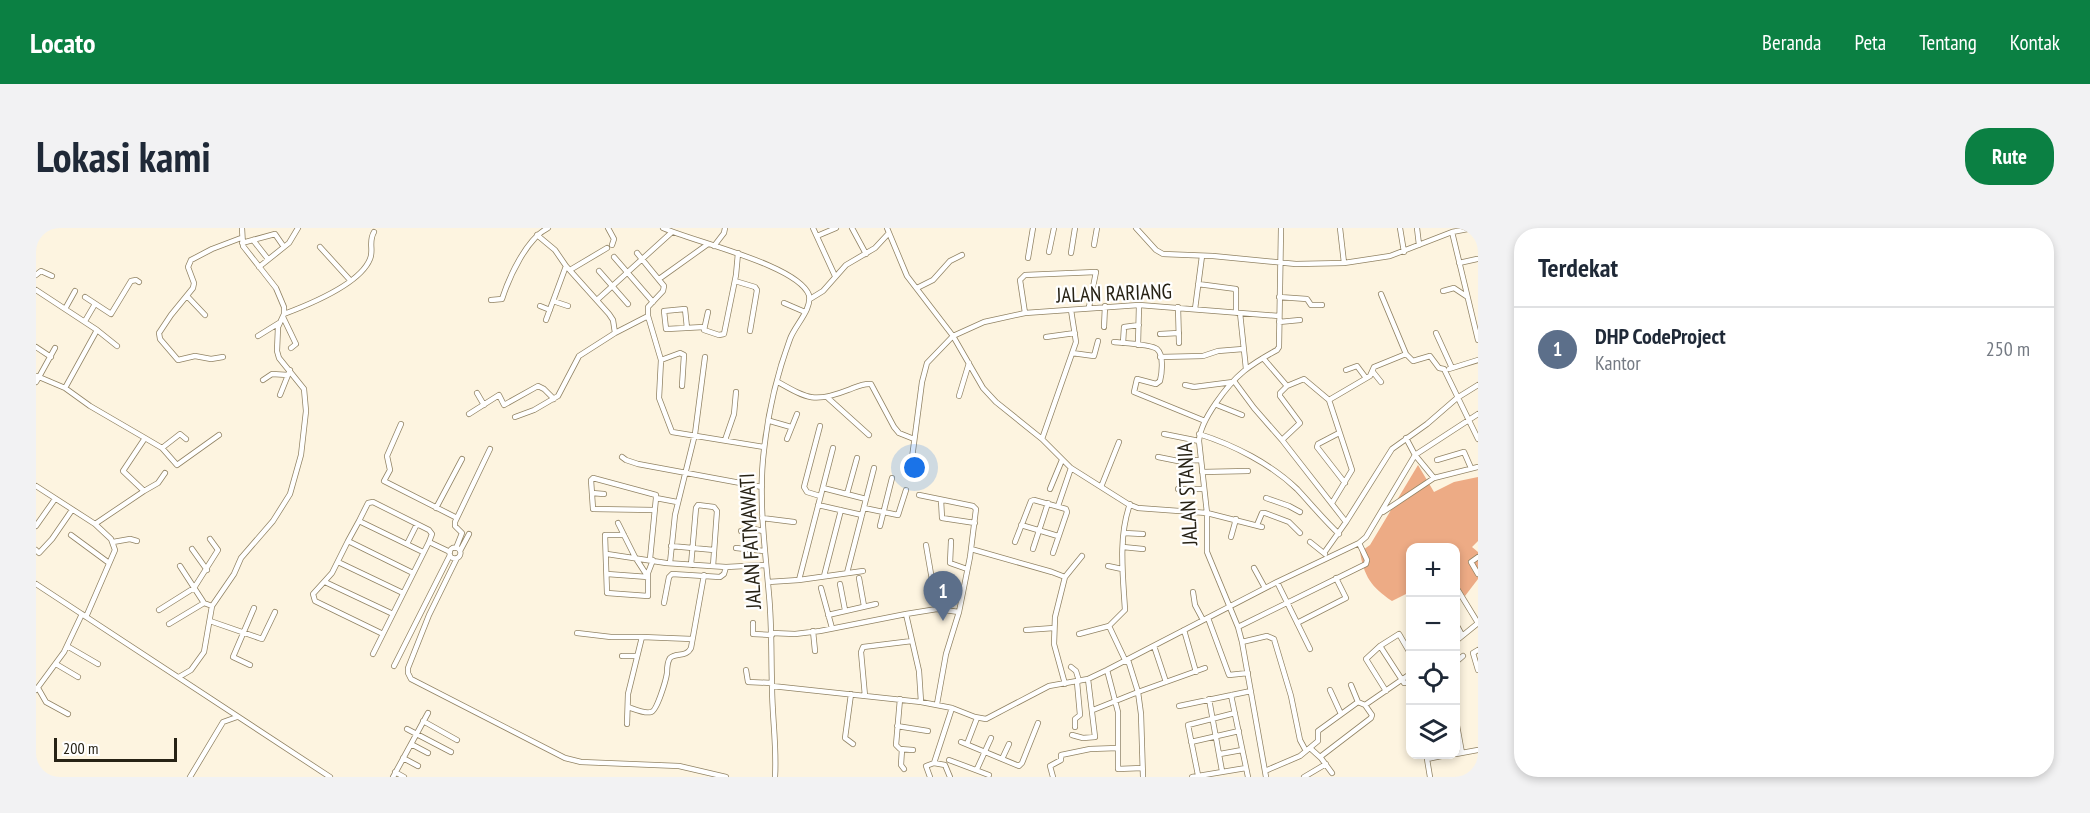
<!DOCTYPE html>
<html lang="id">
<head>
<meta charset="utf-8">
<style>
	body { margin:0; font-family:"PT Sans Narrow",sans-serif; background:#f2f2f3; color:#1f2937 }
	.controls { position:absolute; right:18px; bottom:18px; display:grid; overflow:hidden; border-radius:12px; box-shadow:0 3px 9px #0003 }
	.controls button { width:54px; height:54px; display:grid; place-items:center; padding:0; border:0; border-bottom:2px solid #e0e1e3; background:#fff; color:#1f2937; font:30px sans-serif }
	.scale { position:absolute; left:18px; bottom:15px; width:123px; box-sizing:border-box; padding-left:6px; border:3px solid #272215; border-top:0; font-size:16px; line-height:21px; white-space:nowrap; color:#272215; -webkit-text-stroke:4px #fff; paint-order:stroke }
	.you { position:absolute; left:879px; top:240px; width:21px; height:21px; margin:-15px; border:4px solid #fff; border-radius:50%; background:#1a73e8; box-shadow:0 0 0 9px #1a73e833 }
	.badge { display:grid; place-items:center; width:39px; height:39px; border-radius:50%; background:#0b8043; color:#fff; font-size:20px; font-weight:700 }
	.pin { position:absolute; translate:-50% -50px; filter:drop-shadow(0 2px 3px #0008) }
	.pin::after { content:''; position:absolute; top:32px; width:21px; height:18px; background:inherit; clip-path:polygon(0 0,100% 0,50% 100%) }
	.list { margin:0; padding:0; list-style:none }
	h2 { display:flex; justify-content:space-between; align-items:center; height:78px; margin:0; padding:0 24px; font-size:26px }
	h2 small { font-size:20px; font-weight:400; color:#747a83 }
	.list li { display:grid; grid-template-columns:39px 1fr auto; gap:18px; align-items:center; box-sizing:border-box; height:84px; padding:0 24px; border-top:2px solid #e0e1e3 }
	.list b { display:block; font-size:22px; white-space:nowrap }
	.list p { margin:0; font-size:20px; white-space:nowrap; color:#747a83 }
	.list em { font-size:20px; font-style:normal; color:#747a83 }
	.icon { flex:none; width:33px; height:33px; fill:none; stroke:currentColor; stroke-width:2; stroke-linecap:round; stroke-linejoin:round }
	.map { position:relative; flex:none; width:1442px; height:549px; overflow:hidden; border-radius:24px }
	header { display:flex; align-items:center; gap:36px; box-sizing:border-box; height:84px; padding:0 30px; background:#0b8043; color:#fff }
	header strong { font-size:28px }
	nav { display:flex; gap:33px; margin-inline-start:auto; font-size:21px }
	.intro { display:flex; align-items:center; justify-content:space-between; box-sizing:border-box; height:144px; padding:0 36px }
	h1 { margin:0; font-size:42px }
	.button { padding:15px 27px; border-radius:24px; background:#0b8043; color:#fff; font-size:21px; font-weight:700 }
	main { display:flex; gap:36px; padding:0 36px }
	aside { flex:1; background:#fff; border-radius:24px; box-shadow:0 3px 9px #0003 }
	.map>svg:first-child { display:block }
	.forest { fill:#edab85 }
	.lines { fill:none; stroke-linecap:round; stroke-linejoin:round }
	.minor-casing { stroke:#918364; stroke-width:6 }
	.minor { stroke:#fff; stroke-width:4.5 }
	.labels { text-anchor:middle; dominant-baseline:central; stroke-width:4.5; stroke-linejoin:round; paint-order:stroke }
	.street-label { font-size:21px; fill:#272215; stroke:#fff }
</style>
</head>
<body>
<header>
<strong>Locato</strong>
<nav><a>Beranda</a><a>Peta</a><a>Tentang</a><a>Kontak</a></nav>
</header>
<div class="intro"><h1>Lokasi kami</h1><a class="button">Rute</a></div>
<main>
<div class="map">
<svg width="1442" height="549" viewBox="0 0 1442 549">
	<rect width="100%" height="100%" fill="#fdf4e0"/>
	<!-- forest -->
	<path class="forest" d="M 1382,237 L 1398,264 L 1418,254 L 1442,249 L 1442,313 L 1436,319 L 1442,324 L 1442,351 L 1429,368 L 1420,358 L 1420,320 L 1374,320 L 1374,364 L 1356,373 C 1335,359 1328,348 1324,324 L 1334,317 Z"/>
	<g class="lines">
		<!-- minor casing -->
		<g class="minor-casing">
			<path id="minor" d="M 572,0 L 578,11 L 576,17
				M 627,0 C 658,14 762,37 773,67 C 776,82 759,97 754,111 C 741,146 732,186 728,222 C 722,270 729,319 733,367 C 736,398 735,428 736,458 C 736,489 741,518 739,549
				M 777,0 L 799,48
				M 816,0 L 830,26
				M 851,0 L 871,48 L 917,108 L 947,160 L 960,174 L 1006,211 L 1035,240 L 1092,276 L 1102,280 L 1171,285 L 1226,299
				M 1100,0 L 1120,22 L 1127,26 L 1177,28 L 1260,36 L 1308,35 L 1354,28 L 1416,4 L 1437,0
				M 1304,0 L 1308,35
				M 1364,0 L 1368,24
				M 1381,0 L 1383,17
				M 1416,4 L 1442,112
				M 501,7 L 519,22 L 530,38 L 573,86 L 577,92 L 579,105
				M 781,8 L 800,0
				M 217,12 L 232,31
				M 206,15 L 239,6 L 248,19
				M 1058,17 L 1061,0
				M 678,18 L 688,5 L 689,0
				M 284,19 L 314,52
				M 1013,24 L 1018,0
				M 601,25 L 628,58 L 627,63 L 612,79 L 612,88
				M 1035,25 L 1039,0
				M 578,29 L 617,74
				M 992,30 L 997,0
				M 1423,35 L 1441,31
				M 223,39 L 253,15 L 262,0
				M 534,42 L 571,20
				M 563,43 L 592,76
				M 0,47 L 5,43 L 16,48
				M 623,51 L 672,16
				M 699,53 L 719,59 L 721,62 L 714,103
				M 1162,56 L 1200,61 L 1200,85
				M 881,60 L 897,52 L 914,33 L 926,27
				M 0,62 L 61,102 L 29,160 L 54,178 L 109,210 L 87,243 L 108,263 L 59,296 L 0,258
				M 1407,63 L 1418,60 L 1430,68
				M 1345,66 L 1370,126
				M 151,68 L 169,87
				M 49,69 L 75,86 L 95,53 L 100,52 L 103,54
				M 1243,69 L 1271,71 L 1275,77 L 1286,77
				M 774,71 L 787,63 L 810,37 L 839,20 L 852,6
				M 455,72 L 466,71 C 473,49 491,10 512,0
				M 561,72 L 636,4
				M 517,73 L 532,78
				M 748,75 L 769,84
				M 504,78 L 514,82
				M 1142,79 L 1143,115
				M 29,81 L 39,63
				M 1159,81 L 1166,28
				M 672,84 L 668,102 L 683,107 L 688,106 L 700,47 L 702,25
				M 989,85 L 984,52 L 989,47 L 1060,44 L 1053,79
				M 1204,85 L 1210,141
				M 248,86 C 272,77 324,56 334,31 C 338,22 332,14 338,4
				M 247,89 L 259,114 L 260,116 L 255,120
				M 510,92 L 530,38
				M 49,93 L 59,76
				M 1243,94 L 1264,92
				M 1068,99 L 1069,78
				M 651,100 L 649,81 L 628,83 L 630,101 L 631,101 L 668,99
				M 61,102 L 81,118
				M 1400,105 L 1416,140
				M 1124,106 L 1143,105
				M 222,108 L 243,95
				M 1010,109 L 1039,105
				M 1078,114 C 1086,115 1115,116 1121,121 C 1128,127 1126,145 1124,153 L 1120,156 L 1101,151 L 1098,164 L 1169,193
				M 1087,115 L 1088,99 L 1103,97
				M 1102,117 L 1103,77
				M 0,119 L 15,129
				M 1036,125 L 1058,128 L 1062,113
				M 187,129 L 175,131 L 159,128 L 142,132 L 124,111 L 123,105 L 135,87 L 157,60 L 158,55 L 152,39 L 155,32 L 176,21 L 205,10
				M 1124,129 L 1167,128 L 1182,123 L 1207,121
				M 1227,130 L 1251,158 L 1268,151 L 1293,172 L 1316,242 L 1296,275
				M 1413,141 L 1442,132
				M 1310,142 L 1321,138 L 1330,150
				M 1337,144 L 1345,154
				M 0,148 L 3,149 L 19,120
				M 227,152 L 236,146 L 252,147
				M 1198,153 L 1218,180 L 1246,212 L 1310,294 L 1356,221 L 1391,196 L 1421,170 L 1442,157
				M 0,154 L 3,149 L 29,160
				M 742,154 C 772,171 779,175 812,162 C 820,159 827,155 835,156 L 858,199 L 863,205 L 878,211
				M 1149,157 L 1158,159 L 1197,154
				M 646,158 L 648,127 L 644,125 L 625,132 L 623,170 L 636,204 L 728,219
				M 441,165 L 448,177
				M 244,167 L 254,142
				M 923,168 L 933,135
				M 792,170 L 833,207
				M 1293,172 L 1334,148 L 1338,139 L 1370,126 L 1377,133 L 1394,128 L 1403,140 L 1408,141 L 1442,211
				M 1181,177 L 1206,187
				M 433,186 L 463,167 L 468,177 L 502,158 L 508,161 L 518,171
				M 479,189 L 498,182 L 522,168 L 543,128 L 579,105 L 612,88 L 625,132
				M 734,193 L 755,199
				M 365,196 L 351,228 L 354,242 L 348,253 L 421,290
				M 784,198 L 768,259 L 771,264 L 784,268
				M 1303,205 L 1282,216 L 1281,219 L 1309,255
				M 1128,206 L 1163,213
				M 1163,206 C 1198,217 1235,236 1261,261 C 1275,276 1288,292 1303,306
				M 109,210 L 126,220 L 141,237 L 183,207
				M 1370,210 L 1379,227 L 1398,250
				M 751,211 L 761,186
				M 1006,211 L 1040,114 L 1035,82
				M 689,212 L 698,186 L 700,164
				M 1246,212 L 1264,195 L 1244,168 L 1244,165 L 1251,158
				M 126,220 L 144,206 L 150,211
				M 586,229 L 590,232 L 602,236 L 726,259
				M 1122,229 L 1142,233 L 1165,232
				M 876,230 L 886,154 L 891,135 L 917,108 L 948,94 L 989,85 L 1103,77 L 1243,88
				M 1401,232 L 1428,224 L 1435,240
				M 1166,244 L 1212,243
				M 1065,259 L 1083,214
				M 787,260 L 830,271
				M 1014,261 L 1026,232
				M 1142,261 L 1168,261
				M 108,263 L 122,255 L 129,245
				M 556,265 L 568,266
				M 811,266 L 821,230
				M 883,267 L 937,278 L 940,281 L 934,329 L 923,384 L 910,426 L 901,476
				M 1230,270 L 1253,278 L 1264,284
				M 905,272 L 906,290 L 939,295
				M 782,277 L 826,287
				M 1022,278 L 1035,240
				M 400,280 L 426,231
				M 828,280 L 862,287 L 870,262
				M 618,282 L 557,281 L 555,252 L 557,250 L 620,267 L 620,270 L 641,274
				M 1347,284 L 1398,250 L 1442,239
				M 726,290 L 758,294
				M 985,297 L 1022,308
				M 1221,297 L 1226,285 L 1229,285 L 1253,294 L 1264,305
				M 0,298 L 19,271
				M 844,298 L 856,250
				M 705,303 L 718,301 L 727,303
				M 1088,305 L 1107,306
				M 35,307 L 73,335
				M 588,307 L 569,307 L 571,365 L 612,368 L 612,345 L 617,332
				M 1195,309 L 1200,291
				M 312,313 L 323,293
				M 915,313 L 914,335 L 931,341
				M 77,314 L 94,311 L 101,313
				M 393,314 L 414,324
				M 979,314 L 995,273 L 998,272 L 1030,281 L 1031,284 L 1017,325
				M 1274,314 L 1289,326
				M 371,316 L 381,296
				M 890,317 L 901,381
				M 635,318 L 678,322
				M 1087,319 L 1107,321
				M413.5 325a5.5 5.5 0 1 1 11 0a5.5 5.5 0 1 1-11 0Z
				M 420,320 L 426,305 L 419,298 L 419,294 L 454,221
				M 700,320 L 729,323
				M 156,321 L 171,342
				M 935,321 L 1016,344 L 1029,349 L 1019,389 L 1018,416 L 1029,456
				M 997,321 L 1012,275
				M 0,322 L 3,325 L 16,311 L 36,282
				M 424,323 L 433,306
				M 1288,325 L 1310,294
				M 571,326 L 630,335 L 690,339 L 730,337
				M 1442,329 L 1435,334 L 1442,346
				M 421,330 L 393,387 L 372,440 L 372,445 L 375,451 L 529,530 L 545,534 L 643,538 L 690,549
				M 614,331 L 620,270
				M 302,334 L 367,365
				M 634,335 L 639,287 L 659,206 L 669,129
				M 655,337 L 660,280 L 662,277 L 678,279 L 681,283 L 677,338
				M 144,338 L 168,375 L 176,378
				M 1072,338 L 1086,341
				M 1218,340 L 1229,360
				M 811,345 L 838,240
				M 571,346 L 612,349 L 599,329 L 582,295
				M 788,348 L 805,282
				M 1029,349 L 1046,328
				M 823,350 L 828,378
				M 763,352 L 797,220
				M 289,354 L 357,386
				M 732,354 L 763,352 L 827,343
				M 1241,354 L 1274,421
				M 0,356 L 294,549
				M 804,356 L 809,382
				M 1420,359 L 1442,395
				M 785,360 L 796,400
				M 1157,364 L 1159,377 L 1167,392
				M 628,375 L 633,349 L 636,346 L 684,349 L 688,346 L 690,339
				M 123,382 L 158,360 L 182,322 L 174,311
				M 792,387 L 840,376
				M 50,389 L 79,322 L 75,311 L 59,296
				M 1172,390 L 1193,447 L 1212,445
				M 174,393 L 226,411 L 239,384
				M 717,395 L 717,406 L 736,407
				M 1261,395 L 1310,370 L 1300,350
				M 133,396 L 168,375
				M 1420,396 L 1426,407
				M 1073,398 L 1089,382 C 1087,348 1082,309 1094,276
				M 1202,399 L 1330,336 L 1331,332 L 1323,315
				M 990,402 L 1018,400
				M 1148,402 L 1160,444
				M 777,403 L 779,423
				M 541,405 L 575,409 L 606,409
				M 736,405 L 759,406 L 784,403 L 870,386
				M 347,406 L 279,373 L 277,366 L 296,345 L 312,313 L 377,345
				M 1043,406 L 1073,398 L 1090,434
				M 1420,413 L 1442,395
				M 1206,414 L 1231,408 L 1238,411 L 1255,468 L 1264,512 L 1270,523
				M 31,418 L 62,436
				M 1118,418 L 1130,454
				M 1344,418 L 1363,406 L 1374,425
				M 1442,422 L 1437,425 L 1442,442
				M 337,426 L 393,314 L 396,306 L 393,302 L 337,274 L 332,275 L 323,293 L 387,324
				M 586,428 L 601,428
				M 1092,432 L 1102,464 L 1105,486 L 1107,549
				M 1420,434 L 1427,428
				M 20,436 L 42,449
				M 214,437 L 197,429 L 218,380
				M 358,438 L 414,327
				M 1035,439 L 1040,443 L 1043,453
				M 710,442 L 712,454 L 736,455
				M 143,449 L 155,442 L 168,424 L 176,378 L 198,346 L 205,330 L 237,293 L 254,266 L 265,227 L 270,183 L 268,161 L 243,130 L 241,123 L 242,99 L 248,86 L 248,79 L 240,60 L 207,18 L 206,0
				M 1315,457 L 1322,474 L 1329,477 L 1374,446
				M 736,458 L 885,474 L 916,480 L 939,489 L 950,491 L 1013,458 L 1052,451 L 1071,442 L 1241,354 L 1323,315 L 1330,309 L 1379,227 L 1442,186
				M 2,460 L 10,474 L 32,486
				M 0,462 L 28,424 L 46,386
				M 1294,462 L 1305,486
				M 1350,463 L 1330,431 L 1344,418 L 1368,455 L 1374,454
				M 815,466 L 809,510 L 817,516
				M 1195,467 L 1212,549
				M 829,468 L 825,424 L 827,419 L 876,413
				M 864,471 L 860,517 L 864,521 L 877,522
				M 1173,471 L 1186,543
				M 885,474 L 883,443 L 870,386 L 901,381 L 923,384
				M 1143,478 L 1215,463
				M 592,479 C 598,481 609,486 615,484 C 621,483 630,452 631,445 C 631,441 632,433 634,430 C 640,424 650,430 655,420 L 668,347
				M 1057,482 L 1102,464 L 1169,440
				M 1420,492 L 1426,525
				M 387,493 L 421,512
				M 591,496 L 592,466 L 606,409 L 656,411
				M 861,498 L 892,503
				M 1039,499 L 1039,491 L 1044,487 L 1041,454
				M 371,501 L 415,524
				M 1036,507 L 1047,510 L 1059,509 L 1052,451
				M 925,514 L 983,538 L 986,535 L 1002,495
				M 1155,514 L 1203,503
				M 375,516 L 392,525
				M 931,516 L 941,490
				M 1082,520 L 1082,541 L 1106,540
				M 1274,520 L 1285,530 L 1296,545
				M 866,521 L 865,537 L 868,541
				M 1184,526 L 1206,522
				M 1420,526 L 1442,522
				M 1284,529 L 1335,490 L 1336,487 L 1329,477
				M 367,530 L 382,538
				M 966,531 L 973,516
				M 913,532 L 953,547
				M 898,535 L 916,480
				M 941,541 L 955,510
				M 1229,543 L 1264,528 L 1282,513 L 1282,503 L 1322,474
				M 359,544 L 368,549
				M 1162,547 L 1152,497 L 1199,485
				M 154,549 L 187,494 L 201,489
				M 357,549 L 392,485
				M 894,549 L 890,538 L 898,535 L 909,537 L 914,549
				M 1017,549 L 1014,538 L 1025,532 L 1025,527 L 1054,521 L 1082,520 L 1082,484 L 1071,442
				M 1156,549 L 1210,540
				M 1230,549 L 1206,414 L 1202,399 L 1171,324 L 1171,285 L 1163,213 C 1164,192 1192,156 1208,143 C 1218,135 1230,128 1241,122 L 1243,119 L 1245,0
				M 1268,549 L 1290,536
				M 1394,549 L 1391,531 L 1415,526"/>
		</g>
		<!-- minor -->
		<use href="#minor" class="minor"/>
	</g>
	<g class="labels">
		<!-- street labels -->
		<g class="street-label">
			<text transform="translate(1078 65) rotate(-2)">JALAN RARIANG</text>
			<text transform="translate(1151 266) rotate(-93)">JALAN STANIA</text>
			<text transform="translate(714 313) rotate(-93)">JALAN FATMAWATI</text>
		</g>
	</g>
</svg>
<div class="controls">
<button>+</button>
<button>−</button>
<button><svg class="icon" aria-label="locate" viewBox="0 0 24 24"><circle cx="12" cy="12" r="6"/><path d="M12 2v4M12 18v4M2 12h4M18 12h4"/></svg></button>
<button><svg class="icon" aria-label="layers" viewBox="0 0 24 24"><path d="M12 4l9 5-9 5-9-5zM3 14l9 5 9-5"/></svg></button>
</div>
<div class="scale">200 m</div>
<div class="you"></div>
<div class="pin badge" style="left:907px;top:393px;background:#5c6f8a">1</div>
</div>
<aside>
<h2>Terdekat<small></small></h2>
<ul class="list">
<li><span class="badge" style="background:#5c6f8a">1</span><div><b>DHP CodeProject</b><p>Kantor</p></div><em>250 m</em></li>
</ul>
</aside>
</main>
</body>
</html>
